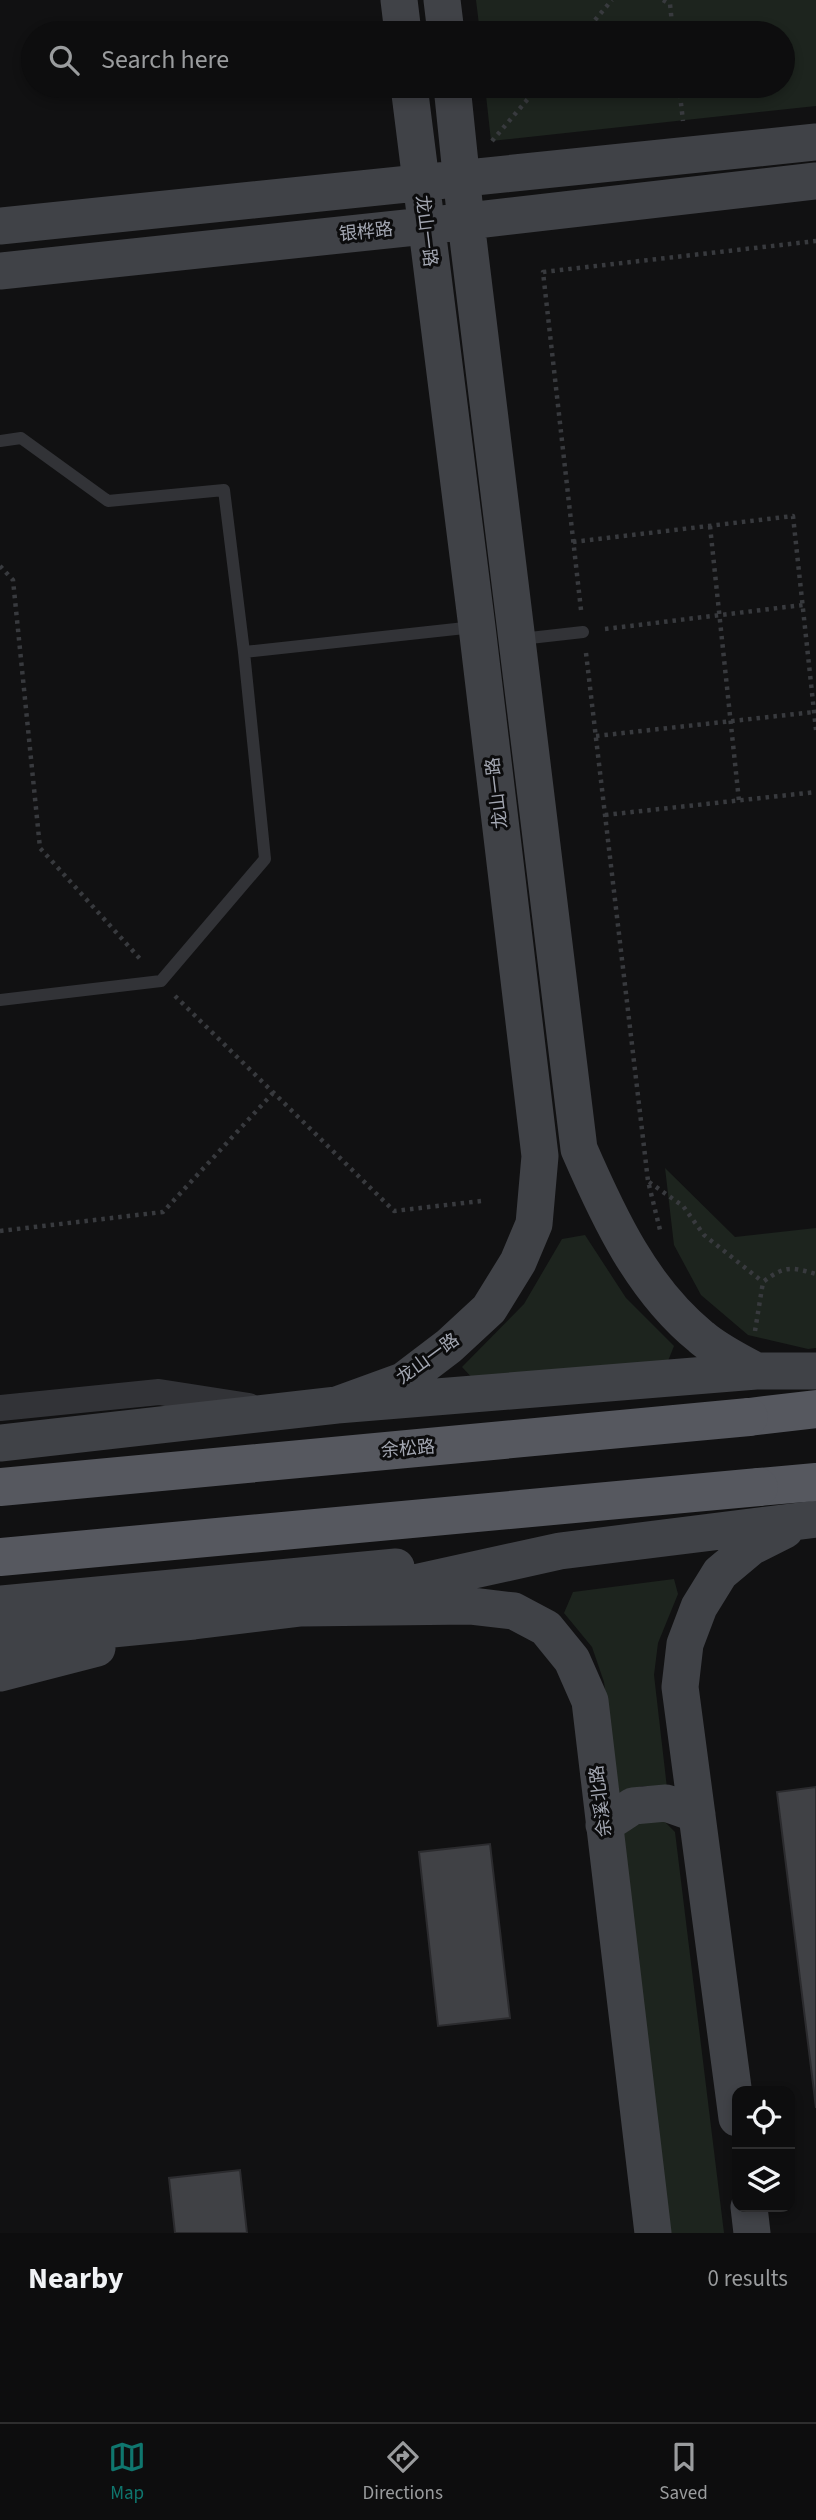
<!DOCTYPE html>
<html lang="en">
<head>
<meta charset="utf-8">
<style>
	body { margin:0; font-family:"Source Sans 3","Noto Sans SC",sans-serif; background:#1b1b1c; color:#f1f3f6 }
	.controls { position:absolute; right:21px; bottom:21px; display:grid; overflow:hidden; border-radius:14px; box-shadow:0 4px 10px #0003 }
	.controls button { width:63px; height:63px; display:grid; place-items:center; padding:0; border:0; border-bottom:2px solid #2d2d2e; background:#0d0d0e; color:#f1f3f6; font:35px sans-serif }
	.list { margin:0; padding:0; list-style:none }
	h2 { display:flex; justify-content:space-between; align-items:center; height:91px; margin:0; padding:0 28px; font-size:30px }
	h2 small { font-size:23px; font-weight:400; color:#9a9c9e }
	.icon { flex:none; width:38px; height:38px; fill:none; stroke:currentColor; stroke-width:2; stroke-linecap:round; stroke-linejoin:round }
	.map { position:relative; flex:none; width:816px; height:2233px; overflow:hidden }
	.search { position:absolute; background:#0d0d0e; box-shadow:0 4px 10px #0003; left:21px; right:21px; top:21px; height:77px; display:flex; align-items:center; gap:18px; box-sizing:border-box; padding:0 24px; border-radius:38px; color:#9a9c9e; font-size:26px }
	.sheet { height:189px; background:#0d0d0e }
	nav { display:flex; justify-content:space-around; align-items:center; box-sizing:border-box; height:98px; border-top:2px solid #2d2d2e; background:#0d0d0e; font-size:19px; color:#9a9c9e }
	nav a { display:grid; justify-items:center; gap:4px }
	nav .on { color:#0f766e }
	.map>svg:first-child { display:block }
	.green { fill:#1d241e }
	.building { fill:#404145; stroke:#2b2b2e; stroke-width:2 }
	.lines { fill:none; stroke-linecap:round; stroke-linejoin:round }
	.path { stroke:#383a3e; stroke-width:4.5; stroke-dasharray:3.5 5; stroke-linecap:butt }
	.service { stroke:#323337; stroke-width:12 }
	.minor { stroke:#323337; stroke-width:26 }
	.secondary { stroke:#404247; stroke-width:37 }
	.trunk { stroke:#56585f; stroke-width:38 }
	.trunk-bridge { stroke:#56585f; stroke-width:38 }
	.labels { text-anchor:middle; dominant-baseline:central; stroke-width:6; stroke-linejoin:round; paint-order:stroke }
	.street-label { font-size:18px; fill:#a3a7b2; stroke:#0c0c0d }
</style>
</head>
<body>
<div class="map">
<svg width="816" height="2233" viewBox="0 0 816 2233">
	<rect width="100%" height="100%" fill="#111112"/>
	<!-- green -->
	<path class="green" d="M 476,0 L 816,0 L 816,106 L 491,141 L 485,86 L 783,86 L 783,33 L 480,33 Z
		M 665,1168 L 735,1237 L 816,1228 L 816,1348 L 808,1349 L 748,1335 L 701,1295 L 674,1245 Z
		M 585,1235 L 626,1298 L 674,1346 L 666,1366 L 475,1381 L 462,1367 L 524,1304 L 562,1239 Z
		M 674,1579 L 678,1594 L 658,1643 L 654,1675 L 667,1788 L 643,1786 L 619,1793 L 604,1682 L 592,1647 L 564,1613 L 573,1592 Z
		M 662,1819 L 675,1832 L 724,2233 L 671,2233 L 622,1835 L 635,1820 Z"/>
	<!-- building -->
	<path class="building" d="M 816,1787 L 816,2108 L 777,1792 Z
		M 490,1844 L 510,2018 L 438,2026 L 419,1852 Z
		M 240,2170 L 247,2233 L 175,2233 L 169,2178 Z"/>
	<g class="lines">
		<!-- path -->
		<path class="path" d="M 663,0 L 670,4 L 673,33
			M 584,33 L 612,0
			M 679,86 L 683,121
			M 492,141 L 539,86
			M 710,526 L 739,801
			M 573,542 L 793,516 L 816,730
			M 0,566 L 13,580 L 40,848 L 142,961
			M 581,610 L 543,272 L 816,241
			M 605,629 L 803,605
			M 586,653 L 648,1181 L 661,1234
			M 596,736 L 814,712
			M 605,815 L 816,792
			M 175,996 L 394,1211 L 481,1201
			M 649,1182 L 683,1206 L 704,1235 L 763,1282
			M 0,1231 L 163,1212 L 273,1093
			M 755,1331 L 763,1282 C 785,1265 791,1267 816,1274"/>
		<!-- service -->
		<path class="service" d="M 0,441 L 21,438 L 108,501 L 224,490 L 244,652 L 265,859 L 161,981 L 0,1000
			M 521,639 L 583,632
			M 244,652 L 474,627"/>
		<!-- minor -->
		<path class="minor" d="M 0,1408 L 159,1392 L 249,1406"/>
		<!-- secondary -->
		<path class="secondary" d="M 399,0 L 403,33
			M 442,0 L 446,33
			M 452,86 L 466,222 L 579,1149 C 609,1218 642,1289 701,1337 C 717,1351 738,1361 756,1371
			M 0,226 L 816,142
			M 0,271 L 425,226 L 816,181
			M 337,1405 L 403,1381 L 449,1346 L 489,1309 L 518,1262 L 534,1224 L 540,1156 L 477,627 L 409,86
			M 0,1443 L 337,1405 L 756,1371 L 816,1371
			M 0,1604 L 396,1567
			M 301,1608 L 471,1606 L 514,1611 L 546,1628 L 572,1660 L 590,1701 L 653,2233
			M 0,1640 L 194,1621 L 301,1608 L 560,1551 L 816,1519
			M 0,1673 L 97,1648
			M 604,1825 L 633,1806 L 666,1803 L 697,1814
			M 737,2118 L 680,1687 L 685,1644 L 699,1607 L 720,1573 L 751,1547 L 785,1530
			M 749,2207 L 752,2233"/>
		<!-- trunk -->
		<path class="trunk" d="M 749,1417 L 816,1409
			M 759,1487 L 816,1482"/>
		<!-- trunk-bridge -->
		<path class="trunk-bridge" d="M 0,1487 L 749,1417
			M 0,1557 L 759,1487"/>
	</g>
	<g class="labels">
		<!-- street labels -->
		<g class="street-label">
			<text transform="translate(426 231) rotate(83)">龙山一路</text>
			<text transform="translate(366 232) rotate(-6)">银桦路</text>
			<text transform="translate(497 793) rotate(-97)">龙山一路</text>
			<text transform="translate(428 1359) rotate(-36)">龙山一路</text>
			<text transform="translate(408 1449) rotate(-5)">余松路</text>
			<text transform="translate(601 1801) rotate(-97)">余溪北路</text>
		</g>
	</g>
</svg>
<div class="controls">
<button><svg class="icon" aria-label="locate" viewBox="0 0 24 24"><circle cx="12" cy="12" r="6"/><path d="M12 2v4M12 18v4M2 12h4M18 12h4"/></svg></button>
<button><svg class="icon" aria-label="layers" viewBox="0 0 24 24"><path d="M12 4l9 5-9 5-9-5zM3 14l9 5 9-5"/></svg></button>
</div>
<div class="search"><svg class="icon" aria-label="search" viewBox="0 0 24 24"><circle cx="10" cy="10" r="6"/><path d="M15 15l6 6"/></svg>Search here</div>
</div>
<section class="sheet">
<h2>Nearby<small>0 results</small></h2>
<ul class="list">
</ul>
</section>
<nav>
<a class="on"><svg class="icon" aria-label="map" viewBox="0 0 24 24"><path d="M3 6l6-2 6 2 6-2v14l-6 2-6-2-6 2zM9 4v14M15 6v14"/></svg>Map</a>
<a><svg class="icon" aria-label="directions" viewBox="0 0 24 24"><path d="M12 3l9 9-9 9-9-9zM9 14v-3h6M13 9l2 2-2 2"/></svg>Directions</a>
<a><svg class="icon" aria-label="saved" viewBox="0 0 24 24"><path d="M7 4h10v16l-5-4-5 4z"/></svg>Saved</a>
</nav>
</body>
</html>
